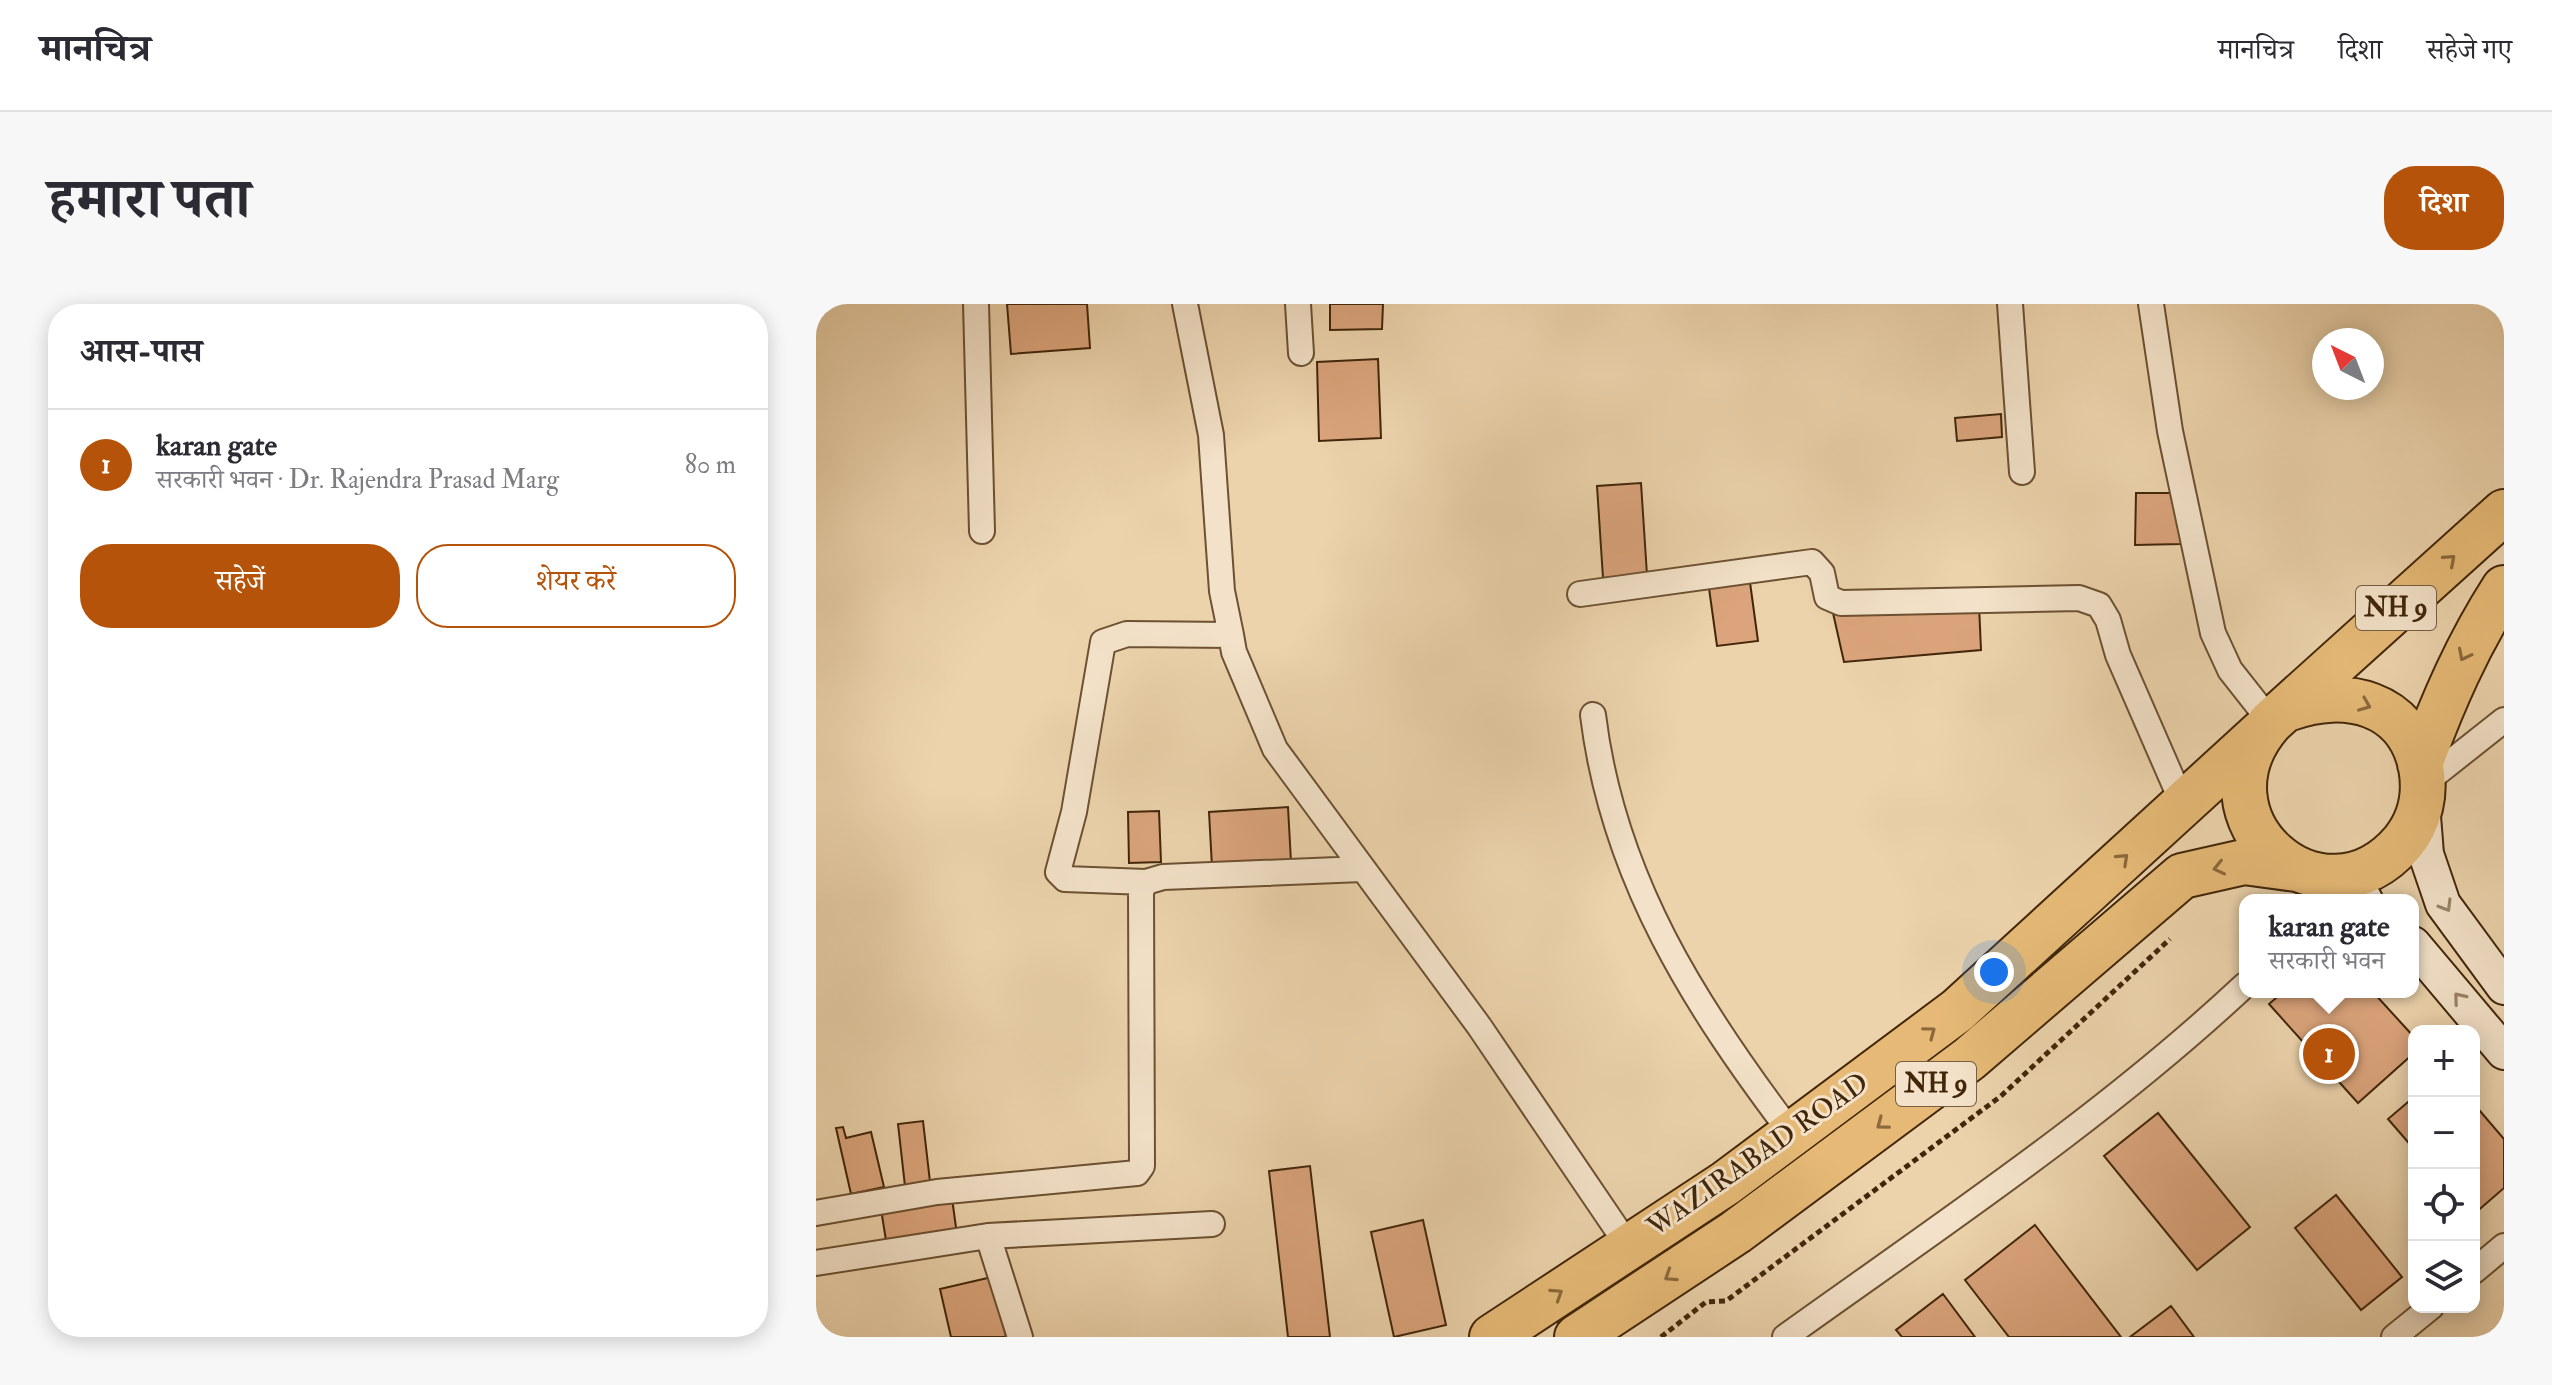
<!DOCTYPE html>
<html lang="hi">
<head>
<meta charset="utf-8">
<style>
	body { margin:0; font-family:"IM FELL Double Pica","Noto Serif Devanagari",serif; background:#f7f7f7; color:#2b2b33 }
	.controls { position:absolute; right:24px; bottom:24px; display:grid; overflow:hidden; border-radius:16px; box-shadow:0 4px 20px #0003 }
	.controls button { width:72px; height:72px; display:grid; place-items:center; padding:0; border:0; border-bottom:2px solid #e1e1e2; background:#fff; color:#2b2b33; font:40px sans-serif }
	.compass { position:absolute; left:1496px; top:24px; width:72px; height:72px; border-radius:50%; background:#fff; box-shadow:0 4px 20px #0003; rotate:318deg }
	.you { position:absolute; left:1178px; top:668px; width:28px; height:28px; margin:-20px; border:6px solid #fff; border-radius:50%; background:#1a73e8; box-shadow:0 0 0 12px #1a73e833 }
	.badge { display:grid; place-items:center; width:52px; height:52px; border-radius:50%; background:#b45309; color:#fff; font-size:26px; font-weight:700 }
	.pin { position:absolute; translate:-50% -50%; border:4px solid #fff; box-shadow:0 2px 8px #0006 }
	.popup { position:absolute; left:1423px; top:590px; width:180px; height:104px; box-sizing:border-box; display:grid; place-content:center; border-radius:16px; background:#fff; filter:drop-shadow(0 2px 6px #0005); font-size:26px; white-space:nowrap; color:#7c7c81 }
	.popup b { font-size:30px; color:#2b2b33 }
	.popup::after { content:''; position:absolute; left:50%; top:100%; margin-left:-16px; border:16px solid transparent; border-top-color:#fff }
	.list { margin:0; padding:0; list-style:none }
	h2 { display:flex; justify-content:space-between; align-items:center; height:104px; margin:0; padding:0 32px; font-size:34px }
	h2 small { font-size:26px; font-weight:400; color:#7c7c81 }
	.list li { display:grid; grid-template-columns:52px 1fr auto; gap:24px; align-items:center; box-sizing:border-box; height:112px; padding:0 32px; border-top:2px solid #e1e1e2 }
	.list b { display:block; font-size:30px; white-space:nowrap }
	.list p { margin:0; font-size:26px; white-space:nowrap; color:#7c7c81 }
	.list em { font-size:26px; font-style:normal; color:#7c7c81 }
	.actions { display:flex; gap:16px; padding:24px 32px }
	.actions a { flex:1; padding:18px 0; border:2px solid #b45309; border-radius:32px; text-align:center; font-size:28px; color:#b45309 }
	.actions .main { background:#b45309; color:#fff }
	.icon { flex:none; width:44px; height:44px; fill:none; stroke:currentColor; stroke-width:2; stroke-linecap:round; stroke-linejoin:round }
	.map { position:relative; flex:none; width:1688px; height:1033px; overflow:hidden; border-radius:32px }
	header { display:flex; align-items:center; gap:48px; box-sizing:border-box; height:112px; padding:0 40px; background:#fff; border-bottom:2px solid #e1e1e2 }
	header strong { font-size:38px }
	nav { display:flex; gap:44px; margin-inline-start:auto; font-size:28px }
	.intro { display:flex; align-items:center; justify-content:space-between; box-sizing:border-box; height:192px; padding:0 48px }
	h1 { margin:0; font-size:56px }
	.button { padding:20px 36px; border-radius:32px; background:#b45309; color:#fff; font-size:28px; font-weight:700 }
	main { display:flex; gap:48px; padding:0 48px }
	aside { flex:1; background:#fff; border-radius:32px; box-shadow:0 4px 20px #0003 }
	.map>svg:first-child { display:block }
	.building { fill:#dba47c; stroke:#41260a; stroke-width:2 }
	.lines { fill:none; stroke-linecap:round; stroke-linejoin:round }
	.street-casing { stroke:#6c5132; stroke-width:28 }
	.secondary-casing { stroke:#41260a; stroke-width:38 }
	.highway-casing { stroke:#41260a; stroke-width:48 }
	.path { stroke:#41260a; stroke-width:5; stroke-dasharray:6 4; stroke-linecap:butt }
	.street { stroke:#f3e2c9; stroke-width:24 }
	.secondary { stroke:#f3e2c9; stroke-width:34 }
	.highway { stroke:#e6ba76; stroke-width:44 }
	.oneway { stroke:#8b693b }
	.oneway2 { stroke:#9a846a }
	.labels { text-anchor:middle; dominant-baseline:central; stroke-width:6; stroke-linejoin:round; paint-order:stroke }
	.shield { fill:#f3e2c9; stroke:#765e43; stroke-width:2 }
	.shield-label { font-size:26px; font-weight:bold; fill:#41260a }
	.street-label { font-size:28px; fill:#41260a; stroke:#f3e2c9 }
</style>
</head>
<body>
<header>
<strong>मानचित्र</strong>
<nav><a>मानचित्र</a><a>दिशा</a><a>सहेजे गए</a></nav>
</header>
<div class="intro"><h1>हमारा पता</h1><a class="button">दिशा</a></div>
<main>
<aside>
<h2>आस-पास<small></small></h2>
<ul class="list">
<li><span class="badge">1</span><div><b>karan gate</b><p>सरकारी भवन · Dr. Rajendra Prasad Marg</p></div><em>80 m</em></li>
</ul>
<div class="actions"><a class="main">सहेजें</a><a>शेयर करें</a></div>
</aside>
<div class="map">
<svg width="1688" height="1033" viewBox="0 0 1688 1033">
	<rect width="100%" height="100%" fill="#ecd3ac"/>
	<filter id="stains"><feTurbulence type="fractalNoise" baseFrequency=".0025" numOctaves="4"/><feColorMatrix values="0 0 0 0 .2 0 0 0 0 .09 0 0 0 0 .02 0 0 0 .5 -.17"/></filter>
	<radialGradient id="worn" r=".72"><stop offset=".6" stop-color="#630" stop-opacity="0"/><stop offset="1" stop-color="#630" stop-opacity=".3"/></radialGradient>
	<!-- building -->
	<path class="building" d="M 191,0 L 271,0 L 274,44 L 195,50 Z
		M 514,0 L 567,0 L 566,25 L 514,26 Z
		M 562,55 L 565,134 L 503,137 L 501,58 Z
		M 1185,110 L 1186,133 L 1141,137 L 1139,114 Z
		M 825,179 L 831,271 L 787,274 L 781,182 Z
		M 1320,189 L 1362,189 L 1365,240 L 1319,241 Z
		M 933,271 L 942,337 L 901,342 L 892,277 Z
		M 1163,301 L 1165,346 L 1028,358 L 1017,309 Z
		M 472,503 L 475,558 L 396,563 L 393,508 Z
		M 343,507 L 345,558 L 313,559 L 312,508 Z
		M 1467,688 L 1557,688 L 1598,733 L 1598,749 L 1542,799 L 1453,700 Z
		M 1598,793 L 1598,845 L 1572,815 Z
		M 1658,800 L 1688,835 L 1688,884 L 1658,910 Z
		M 1342,809 L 1434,923 L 1381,966 L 1288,852 Z
		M 107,817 L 114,878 L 89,882 L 82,820 Z
		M 27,823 L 30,834 L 55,828 L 68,883 L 35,890 L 20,824 Z
		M 494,862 L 514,1033 L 472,1033 L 453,867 Z
		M 1520,891 L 1586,973 L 1545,1006 L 1479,924 Z
		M 136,894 L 141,931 L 71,943 L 65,905 Z
		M 607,916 L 630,1021 L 578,1033 L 555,928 Z
		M 1219,921 L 1305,1033 L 1193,1033 L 1149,976 Z
		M 176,973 L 190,1033 L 135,1033 L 124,985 Z
		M 1127,990 L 1159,1033 L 1086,1033 L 1080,1026 Z
		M 1355,1002 L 1378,1033 L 1314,1033 Z"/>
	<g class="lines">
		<!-- street casing -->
		<g class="street-casing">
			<path id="street" d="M 160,0 L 166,227
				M 369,0 L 395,131 L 406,287 L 415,331 L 418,348 L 459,445 L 663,722 L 813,943
				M 482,0 L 485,49
				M 1194,0 L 1206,168
				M 1335,0 L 1354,127 L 1397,329 L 1414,366 L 1455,418
				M 764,290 L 996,258 L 1006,269 L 1011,293 L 1025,299 L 1263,294 L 1283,301 L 1292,316 L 1302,351 L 1367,500
				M 777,411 C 797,574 879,702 976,830
				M 1607,480 L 1688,416
				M 330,578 L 249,575 L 242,568 L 258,508 L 287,338 L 311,330 L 415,331
				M 0,909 L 121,888 L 321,869 L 326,862 L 325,587 L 330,578 L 347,573 L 546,565
				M 0,959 L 172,932
				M 1658,967 L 1688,942
				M 204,1033 L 172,932 L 396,920
				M 969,1033 C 1125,921 1288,813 1429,681
				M 1578,1033 L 1615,1003"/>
		</g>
		<!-- secondary casing -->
		<g class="secondary-casing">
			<path id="secondary" d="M 1606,500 L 1610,550 L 1627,600 L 1688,683
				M 1519,573 L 1549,596
				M 1597,640 L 1688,748"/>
		</g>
		<!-- highway casing -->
		<g class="highway-casing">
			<path id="highway" d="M 1474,404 C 1529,384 1592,398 1605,463 C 1610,490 1604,517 1587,538 C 1506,633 1370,514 1455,418 L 1688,208
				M 1604,460 C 1627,397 1652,340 1688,284
				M 676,1033 L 910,879 L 1142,706 L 1446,428
				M 761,1033 L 920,928 L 1153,755 L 1366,572 L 1428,558 L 1480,565"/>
		</g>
		<!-- path -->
		<path class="path" d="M 845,1033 L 890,998 L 910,997 L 1185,792 L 1354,635"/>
		<!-- street -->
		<use href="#street" class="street"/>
		<!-- secondary -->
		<use href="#secondary" class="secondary"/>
		<!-- highway -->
		<use href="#highway" class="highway"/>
	</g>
	<!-- one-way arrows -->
	<defs><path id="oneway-chevron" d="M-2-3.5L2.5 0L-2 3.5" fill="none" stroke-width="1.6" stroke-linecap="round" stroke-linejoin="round" transform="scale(2)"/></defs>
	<g class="oneway">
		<use href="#oneway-chevron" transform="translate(1634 256) rotate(-41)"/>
		<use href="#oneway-chevron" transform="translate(1648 351) rotate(117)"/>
		<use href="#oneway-chevron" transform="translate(1549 401) rotate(22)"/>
		<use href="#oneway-chevron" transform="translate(1307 555) rotate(-43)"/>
		<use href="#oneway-chevron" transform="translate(1403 564) rotate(167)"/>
		<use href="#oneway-chevron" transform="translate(1114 728) rotate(-37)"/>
		<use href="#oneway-chevron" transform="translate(1066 820) rotate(143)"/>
		<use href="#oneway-chevron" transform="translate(854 972) rotate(147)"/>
		<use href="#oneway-chevron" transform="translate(741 990) rotate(-33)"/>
	</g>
	<g class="oneway2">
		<use href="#oneway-chevron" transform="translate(1630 602) rotate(59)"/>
		<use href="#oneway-chevron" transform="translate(1643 694) rotate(-130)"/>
	</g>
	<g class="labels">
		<!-- shield labels -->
		<g class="shield">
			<rect x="1540" y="282" width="80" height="44" rx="6"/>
			<rect x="1080" y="758" width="80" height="44" rx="6"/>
		</g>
		<g class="shield-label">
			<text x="1580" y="304">NH 9</text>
			<text x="1120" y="780">NH 9</text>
		</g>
		<!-- street labels -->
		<g class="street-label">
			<text transform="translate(942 851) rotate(-35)">WAZIRABAD ROAD</text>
		</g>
	</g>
	<rect width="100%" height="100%" filter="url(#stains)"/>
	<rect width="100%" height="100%" fill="url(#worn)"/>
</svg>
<div class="controls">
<button>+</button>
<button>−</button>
<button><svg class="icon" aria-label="locate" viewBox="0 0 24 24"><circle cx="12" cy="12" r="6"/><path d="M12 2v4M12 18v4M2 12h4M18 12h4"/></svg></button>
<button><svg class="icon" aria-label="layers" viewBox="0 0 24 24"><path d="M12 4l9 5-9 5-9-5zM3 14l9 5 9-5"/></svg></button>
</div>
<svg class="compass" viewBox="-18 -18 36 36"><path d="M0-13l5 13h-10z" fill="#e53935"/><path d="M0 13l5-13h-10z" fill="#7c7c81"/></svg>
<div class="you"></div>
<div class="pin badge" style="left:1513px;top:750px">1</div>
<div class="popup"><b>karan gate</b>सरकारी भवन</div>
</div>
</main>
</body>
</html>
